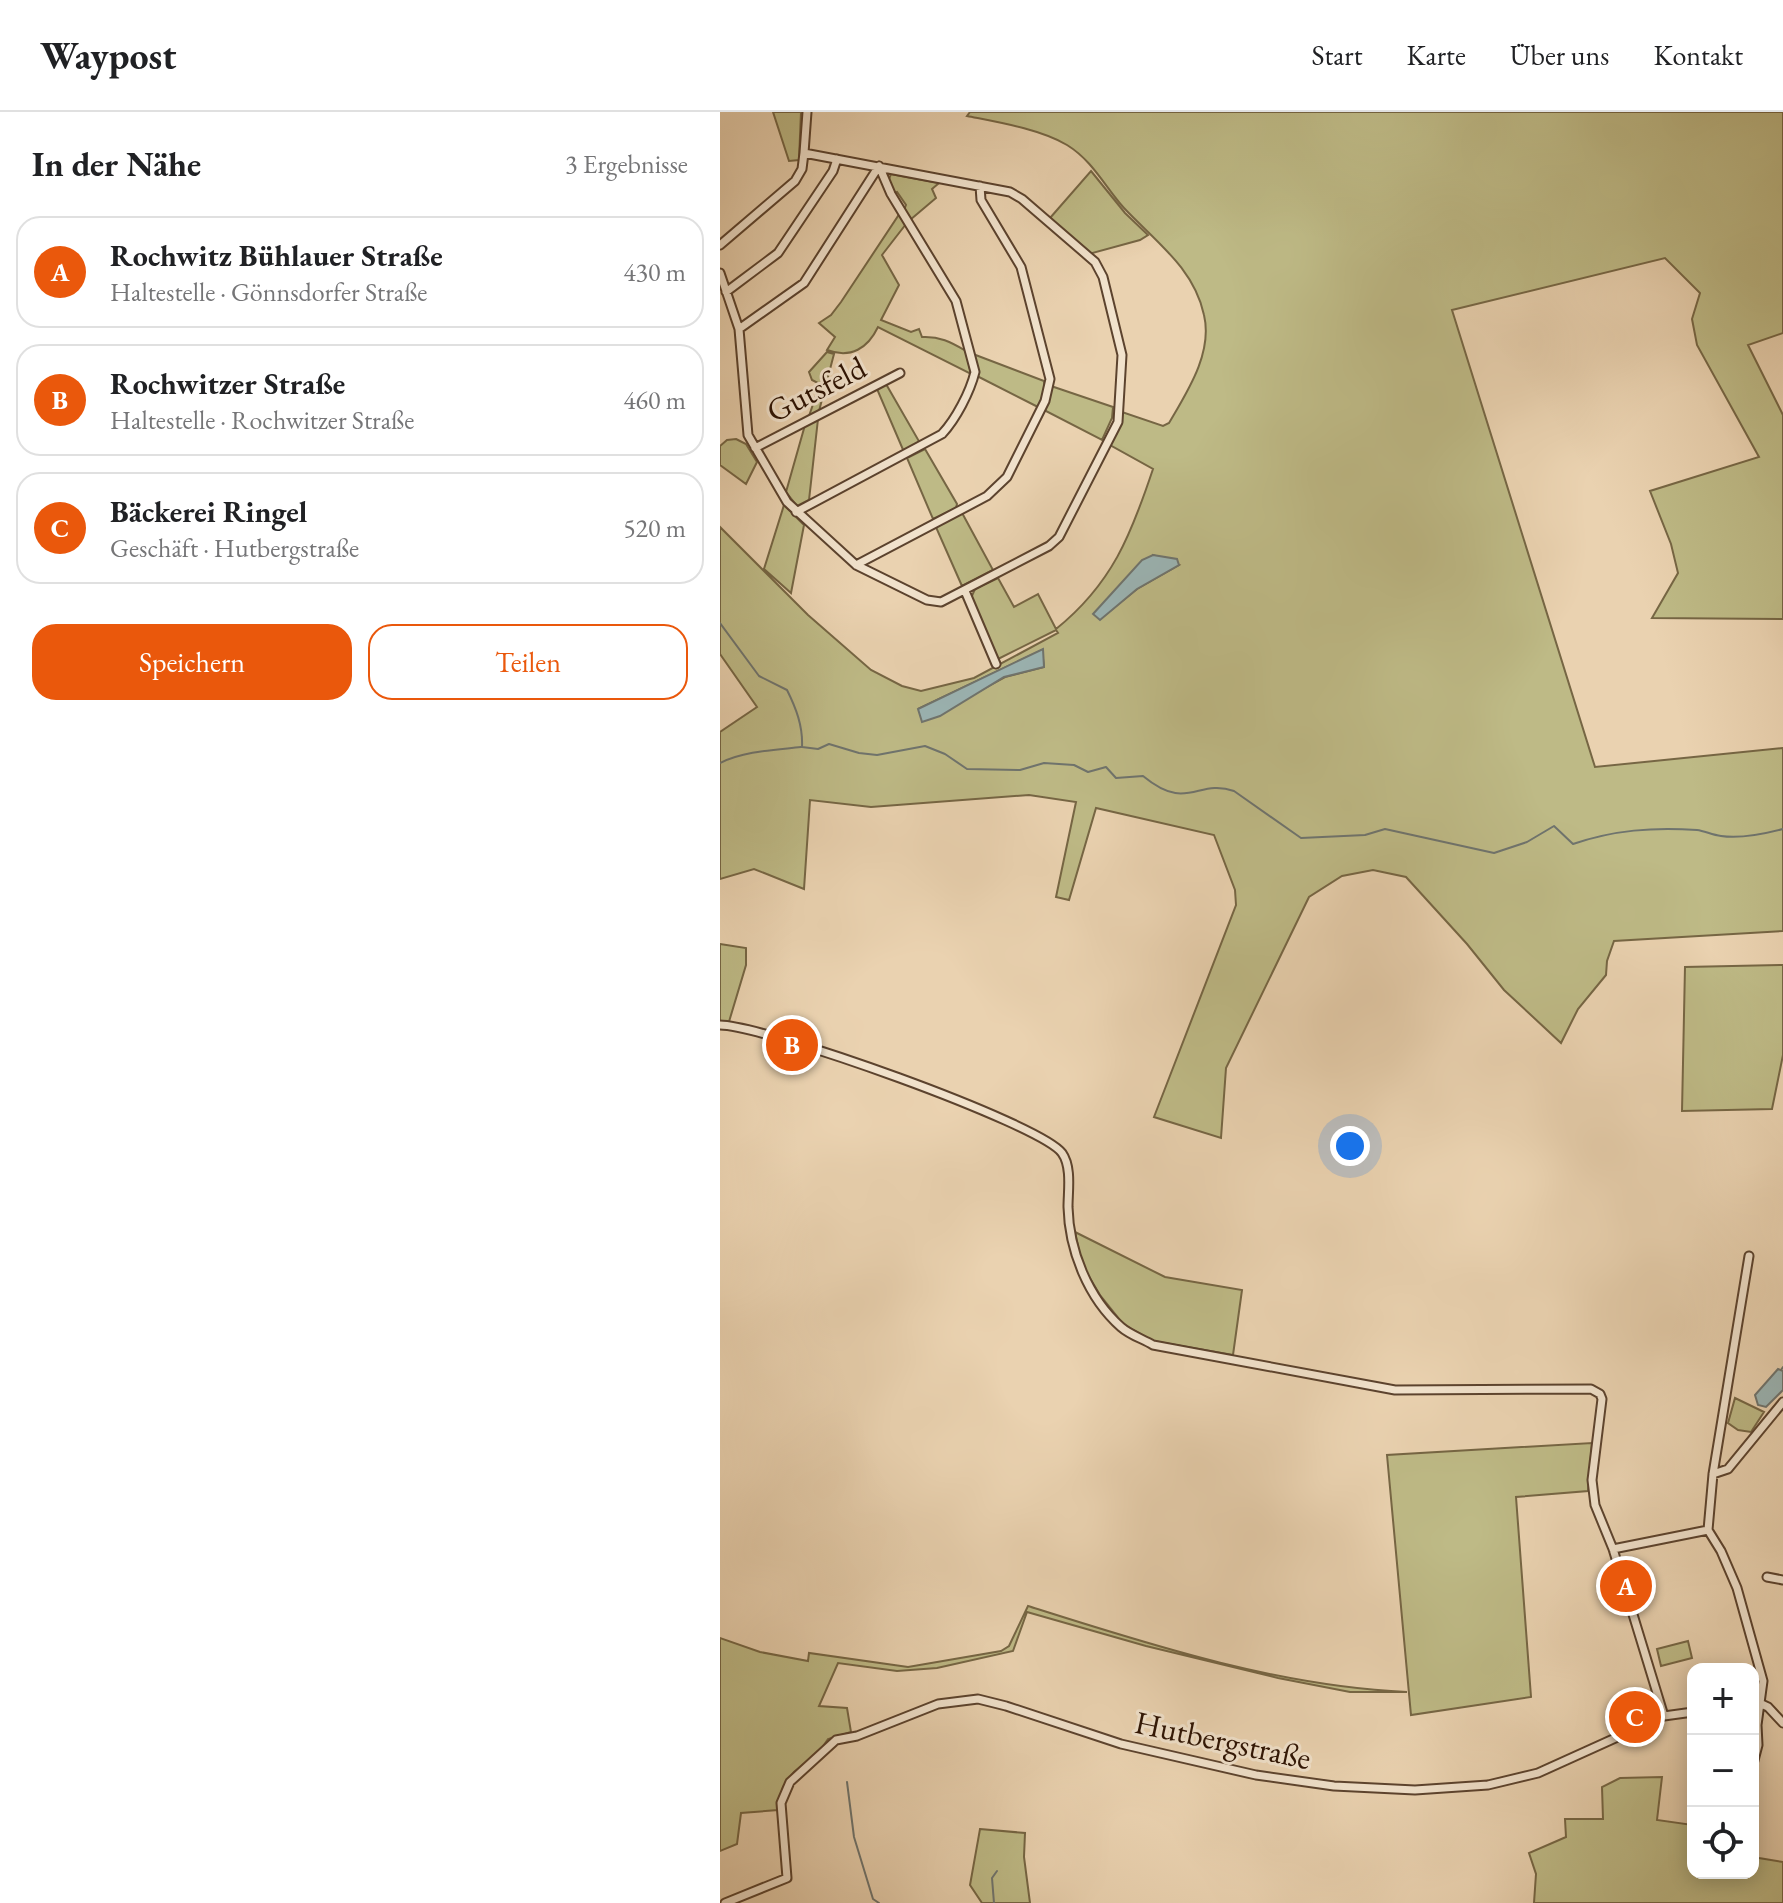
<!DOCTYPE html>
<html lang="de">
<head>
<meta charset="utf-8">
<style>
	body { margin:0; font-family:"EB Garamond",serif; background:#f6f6f6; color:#202124 }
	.controls { position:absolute; right:24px; bottom:24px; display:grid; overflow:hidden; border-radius:16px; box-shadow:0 4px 20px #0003 }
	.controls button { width:72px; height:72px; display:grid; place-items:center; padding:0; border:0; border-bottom:2px solid #e0e0e0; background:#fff; color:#202124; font:40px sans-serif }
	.you { position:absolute; left:630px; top:1034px; width:28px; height:28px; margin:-20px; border:6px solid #fff; border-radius:50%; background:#1a73e8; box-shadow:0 0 0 12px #1a73e833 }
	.badge { display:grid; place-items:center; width:52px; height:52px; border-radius:50%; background:#ea580c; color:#fff; font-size:26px; font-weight:700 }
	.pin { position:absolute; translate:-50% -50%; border:4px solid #fff; box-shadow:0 2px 8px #0006 }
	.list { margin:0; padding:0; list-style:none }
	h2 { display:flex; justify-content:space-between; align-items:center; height:104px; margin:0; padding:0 32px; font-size:34px }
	h2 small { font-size:26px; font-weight:400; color:#757577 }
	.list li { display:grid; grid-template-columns:52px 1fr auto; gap:24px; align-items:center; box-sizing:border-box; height:112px; margin:0 16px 16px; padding:0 16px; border:2px solid #e0e0e0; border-radius:24px }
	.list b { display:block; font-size:30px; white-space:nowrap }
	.list p { margin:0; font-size:26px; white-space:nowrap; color:#757577 }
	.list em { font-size:26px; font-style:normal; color:#757577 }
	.actions { display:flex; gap:16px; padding:24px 32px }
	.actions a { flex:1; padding:18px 0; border:2px solid #ea580c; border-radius:24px; text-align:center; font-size:28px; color:#ea580c }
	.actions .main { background:#ea580c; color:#fff }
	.icon { flex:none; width:44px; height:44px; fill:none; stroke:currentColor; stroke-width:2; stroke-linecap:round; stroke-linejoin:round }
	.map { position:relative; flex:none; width:1063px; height:1791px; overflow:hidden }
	header { display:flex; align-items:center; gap:48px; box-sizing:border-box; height:112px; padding:0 40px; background:#fff; border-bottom:2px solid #e0e0e0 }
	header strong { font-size:38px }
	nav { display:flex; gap:44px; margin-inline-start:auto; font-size:28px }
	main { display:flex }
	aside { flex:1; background:#fff }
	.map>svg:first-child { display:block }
	.green { fill:#beba86; stroke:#766644; stroke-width:2; fill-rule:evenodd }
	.water { fill:#9bb5b5; stroke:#6f746e; stroke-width:2 }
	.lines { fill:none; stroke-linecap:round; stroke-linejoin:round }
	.stream { stroke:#6f746e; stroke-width:2 }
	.minor-casing { stroke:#5c432e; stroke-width:11 }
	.minor { stroke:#f1e2cc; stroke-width:7 }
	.labels { text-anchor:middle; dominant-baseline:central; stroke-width:6; stroke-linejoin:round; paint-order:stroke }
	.street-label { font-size:32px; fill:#2d1303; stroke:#f1e2cc }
</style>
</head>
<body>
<header>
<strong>Waypost</strong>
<nav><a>Start</a><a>Karte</a><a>Über uns</a><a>Kontakt</a></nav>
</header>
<main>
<aside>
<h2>In der Nähe<small>3 Ergebnisse</small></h2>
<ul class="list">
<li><span class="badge">A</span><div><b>Rochwitz Bühlauer Straße</b><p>Haltestelle · Gönnsdorfer Straße</p></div><em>430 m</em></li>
<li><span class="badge">B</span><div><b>Rochwitzer Straße</b><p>Haltestelle · Rochwitzer Straße</p></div><em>460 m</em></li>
<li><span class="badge">C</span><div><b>Bäckerei Ringel</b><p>Geschäft · Hutbergstraße</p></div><em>520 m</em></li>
</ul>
<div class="actions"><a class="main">Speichern</a><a>Teilen</a></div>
</aside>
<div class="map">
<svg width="1063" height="1791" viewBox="0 0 1063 1791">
	<rect width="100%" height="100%" fill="#ead2b0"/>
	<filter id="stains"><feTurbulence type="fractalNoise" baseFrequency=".0025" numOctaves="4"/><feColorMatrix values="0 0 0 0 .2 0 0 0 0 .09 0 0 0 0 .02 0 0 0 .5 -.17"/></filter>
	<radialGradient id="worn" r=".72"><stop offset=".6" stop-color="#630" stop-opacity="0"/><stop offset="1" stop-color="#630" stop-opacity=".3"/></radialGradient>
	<!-- green -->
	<path class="green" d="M 53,0 L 81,0 L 79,48 L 69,49 Z
		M 250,0 L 1063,0 L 1063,221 L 1028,233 L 1063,303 L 1063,507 L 932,506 L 958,461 L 951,432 L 930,379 L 1039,345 L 977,233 L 972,207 L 980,181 L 945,146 L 732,198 L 875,655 L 1063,636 L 1063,819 L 894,829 L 887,849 L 886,863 L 858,897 L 841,931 L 784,878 L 747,832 L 686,765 L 653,758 L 622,764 L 589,785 L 506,956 L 501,1026 L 434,1005 L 516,793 L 515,778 L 494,723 L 376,696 L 349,788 L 336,785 L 356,690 L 309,683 L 151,695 L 90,688 L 84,777 L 34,757 L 0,767 L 0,620 L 37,595 L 0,542 L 0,415 L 88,503 L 151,558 L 182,574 L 201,579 L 254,566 L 338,521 L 336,518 L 276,548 L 251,486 L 255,477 L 278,466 L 294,495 L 318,482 L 336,517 C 392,472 411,423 433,357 L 390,333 L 402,300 L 443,314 L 449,311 C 467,280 493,241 484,203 C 474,156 435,129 404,96 C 385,75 373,49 347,33 C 320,17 277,10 247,4 ZM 433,443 L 459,453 L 417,477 L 380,507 ZM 322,538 L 324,555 L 285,565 L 254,582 L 198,597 Z
		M 371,59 L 405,101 L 428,123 L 420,128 L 369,142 L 330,106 Z
		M 171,62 L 219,71 L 212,77 L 216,86 L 190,108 L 184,98 L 186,93 L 177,80 L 173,81 L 168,70 Z
		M 180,101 L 186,112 L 162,143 L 179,173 L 161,208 L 191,220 L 199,217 L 202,225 C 219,224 231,230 246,239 L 251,262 L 158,215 C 148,236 131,247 107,238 L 115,225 L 99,211 L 111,203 L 121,190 Z
		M 107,240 L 114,242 L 99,299 L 89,304 L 100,272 L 92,268 L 89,260 Z
		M 253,242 L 324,269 L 325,278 L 318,295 L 257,264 Z
		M 166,272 L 200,331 L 184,340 L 157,277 Z
		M 331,274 L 393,295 L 392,306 L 382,328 L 322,297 Z
		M 98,307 L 89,388 L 77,394 L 66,380 L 85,313 Z
		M 16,327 L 26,332 L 37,350 L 26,372 L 0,353 L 0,334 L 7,328 Z
		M 205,337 L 237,392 L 236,396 L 213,407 L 187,346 Z
		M 64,393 L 84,413 L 71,481 L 44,457 Z
		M 241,399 L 273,458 L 242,474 L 215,413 Z
		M 0,832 L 26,836 L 26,853 L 8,913 L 0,913 Z
		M 1063,853 L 1063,943 L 1052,997 L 962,999 L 965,855 Z
		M 355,1120 L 445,1165 L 522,1178 L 513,1243 L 433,1229 L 404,1213 L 380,1183 L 362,1153 Z
		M 1015,1286 L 1044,1300 L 1031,1320 L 1018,1318 L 1008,1311 Z
		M 872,1331 L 868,1379 L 796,1385 L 811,1585 L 691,1603 L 667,1343 Z
		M 308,1494 C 431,1533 557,1574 687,1580 L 630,1580 L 558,1566 L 426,1534 L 307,1500 L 293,1539 L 217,1556 L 177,1559 L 118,1551 L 99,1594 L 127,1596 L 131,1620 L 108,1627 L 99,1640 L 74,1660 L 63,1675 L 58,1698 L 21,1701 L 17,1732 L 0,1739 L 0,1526 L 40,1540 L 88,1549 L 89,1541 L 188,1555 L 281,1539 L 289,1534 Z
		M 968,1529 L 972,1546 L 941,1554 L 937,1537 Z
		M 942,1665 L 937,1708 L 973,1713 L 973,1761 L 1033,1761 L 1033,1742 L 1039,1746 L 1063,1750 L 1063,1791 L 814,1791 L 816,1762 L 809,1741 L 846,1725 L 845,1707 L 883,1707 L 882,1675 L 900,1666 Z
		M 260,1717 L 305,1721 L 304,1745 L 310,1791 L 262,1791 L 250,1773 Z"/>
	<!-- water -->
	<path class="water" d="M 433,443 L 457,447 L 459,453 L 417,477 L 380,508 L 373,502 L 422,448 Z
		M 323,537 L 324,555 L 284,565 L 220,604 L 202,610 L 198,597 Z
		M 1058,1257 L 1063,1259 L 1063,1278 L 1046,1295 L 1038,1293 L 1035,1283 Z"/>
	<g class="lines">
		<!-- stream -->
		<path class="stream" d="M 0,511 L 39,564 L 67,578 C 76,596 83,614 82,635 L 98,637 L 109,632 L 139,641 L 157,643 L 205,634 L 225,642 L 247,657 L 300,658 L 324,651 L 354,653 L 368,660 L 386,655 L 396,666 L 423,664 C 468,701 477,666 514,679 L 581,726 L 645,723 L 665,717 L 774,741 L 807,730 L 834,714 L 853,732 C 894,718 933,715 977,718 C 985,719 992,723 1001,724 C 1021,727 1044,722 1063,717
			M 0,651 C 24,639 54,638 81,635
			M 1061,1258 L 1063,1255
			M 127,1670 L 134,1725 L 153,1787 L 159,1791
			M 274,1791 L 272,1766 L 277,1759"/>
		<!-- minor casing -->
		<g class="minor-casing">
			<path id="minor" d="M 0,133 L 75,69 L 82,57 L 84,41
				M 0,161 L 19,217 L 28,323 L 67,390 L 136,453 L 207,488 L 221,490 L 329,434 L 339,425 L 398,310 L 402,243 L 383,165 L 375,150 L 302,87 L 290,80 L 84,41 L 87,0
				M 6,180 L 58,141 L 113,59 L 117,47
				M 19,217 L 84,171 L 159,54
				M 35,336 L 180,261
				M 76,400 L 222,322 C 236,307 250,280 255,260 L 236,189 L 171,82 L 159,54
				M 136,453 L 267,384 L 287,365 L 325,289 L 330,267 L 301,155 L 261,88 L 260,74
				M 245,479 L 276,552
				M 0,913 C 43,913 320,1011 342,1041 C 352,1055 348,1079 348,1095 C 349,1138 368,1186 401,1215 C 410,1223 423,1227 433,1233 L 675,1278 L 871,1277 L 880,1282 L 882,1287 L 872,1368 L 875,1393 L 893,1437 L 944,1604
				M 1029,1144 L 993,1362 L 988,1418 L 1001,1439 L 1017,1476 L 1043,1569 L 1037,1613 L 1038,1633 L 1033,1652
				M 993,1362 L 1008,1357 L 1063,1290
				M 893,1437 L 988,1418
				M 1047,1465 L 1063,1468
				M 1033,1588 L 1048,1595 L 1063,1611
				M 5,1791 L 67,1766 L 61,1691 L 70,1670 L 116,1628 L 137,1624 L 218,1592 L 258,1587 L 286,1594 L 401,1632 L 536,1663 L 614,1674 L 695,1678 L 768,1673 L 818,1661 L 944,1604 L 973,1600"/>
		</g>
		<!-- minor -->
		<use href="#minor" class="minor"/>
	</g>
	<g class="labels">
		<!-- street labels -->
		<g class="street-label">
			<text transform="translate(96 277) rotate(-27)">Gutsfeld</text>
			<text transform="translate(503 1628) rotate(12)">Hutbergstraße</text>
		</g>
	</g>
	<rect width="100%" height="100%" filter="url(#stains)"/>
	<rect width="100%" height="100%" fill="url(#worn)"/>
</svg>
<div class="controls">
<button>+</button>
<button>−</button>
<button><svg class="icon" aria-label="locate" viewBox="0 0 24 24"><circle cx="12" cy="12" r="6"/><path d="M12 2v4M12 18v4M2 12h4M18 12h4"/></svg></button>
</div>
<div class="you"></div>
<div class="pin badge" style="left:906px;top:1474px">A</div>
<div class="pin badge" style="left:72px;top:933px">B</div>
<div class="pin badge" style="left:915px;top:1605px">C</div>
</div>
</main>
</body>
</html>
